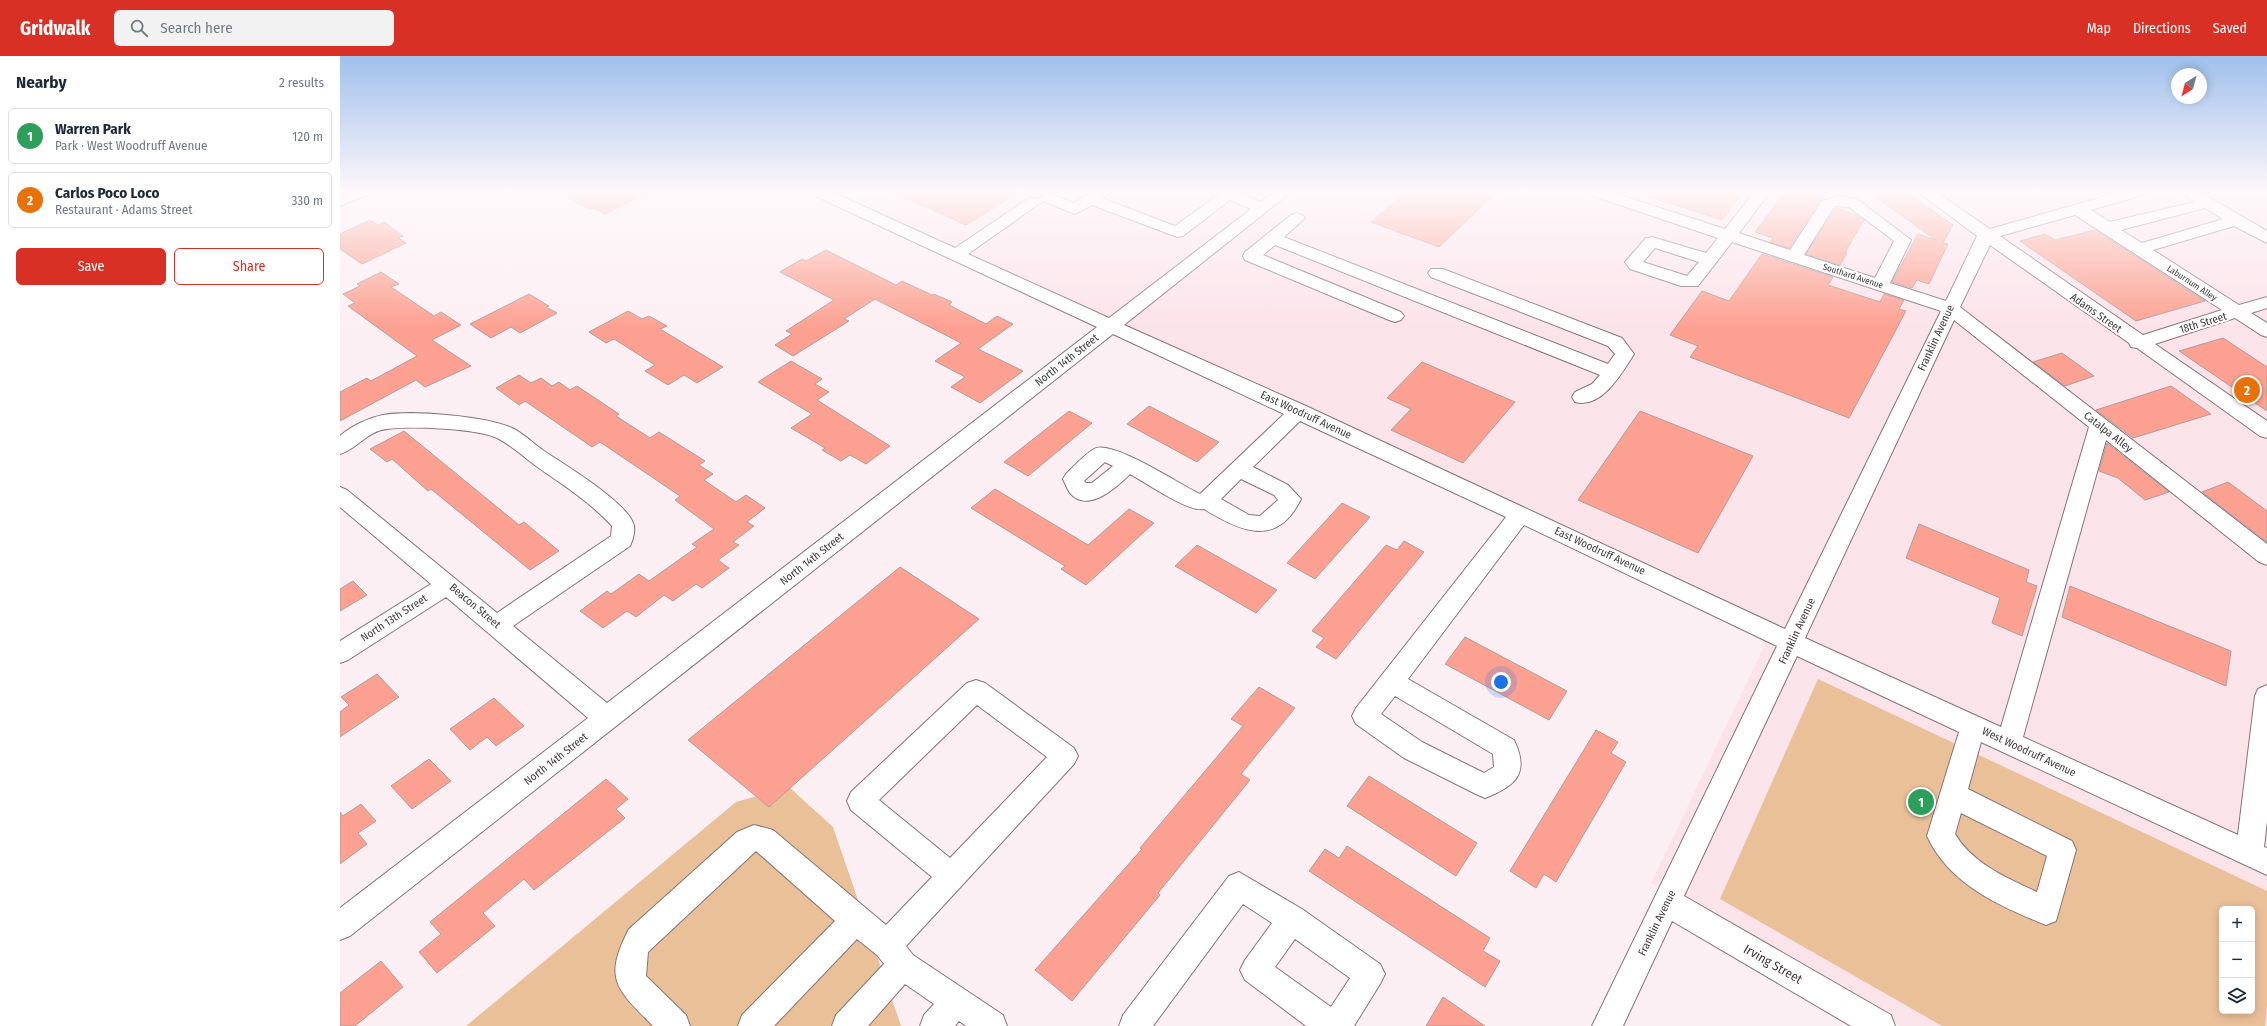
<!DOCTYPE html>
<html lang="en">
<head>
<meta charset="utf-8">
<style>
	body { margin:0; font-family:"Fira Sans Condensed",sans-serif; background:#f2f2f3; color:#1f2937 }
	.controls { position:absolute; right:12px; bottom:12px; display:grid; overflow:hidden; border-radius:6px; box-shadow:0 2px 10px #0003 }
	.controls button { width:36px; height:36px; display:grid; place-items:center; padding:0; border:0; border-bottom:1px solid #e0e1e3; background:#fff; color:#1f2937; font:20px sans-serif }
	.compass { position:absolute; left:1831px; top:12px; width:36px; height:36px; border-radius:50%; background:#fff; box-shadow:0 2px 10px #0003; rotate:216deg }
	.you { position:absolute; left:1161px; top:626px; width:14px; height:14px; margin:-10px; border:3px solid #fff; border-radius:50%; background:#1a73e8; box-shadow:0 0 0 6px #1a73e833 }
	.badge { display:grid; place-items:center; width:26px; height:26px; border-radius:50%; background:#d93025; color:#fff; font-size:13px; font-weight:700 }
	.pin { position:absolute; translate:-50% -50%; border:2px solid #fff; box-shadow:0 1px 4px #0006 }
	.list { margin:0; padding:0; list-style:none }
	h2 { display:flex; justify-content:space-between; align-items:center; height:52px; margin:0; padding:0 16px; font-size:17px }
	h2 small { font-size:13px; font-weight:400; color:#747a83 }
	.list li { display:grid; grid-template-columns:26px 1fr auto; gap:12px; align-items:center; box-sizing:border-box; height:56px; margin:0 8px 8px; padding:0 8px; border:1px solid #e0e1e3; border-radius:6px }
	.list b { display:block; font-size:15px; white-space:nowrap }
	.list p { margin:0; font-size:13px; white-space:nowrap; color:#747a83 }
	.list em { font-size:13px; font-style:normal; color:#747a83 }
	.actions { display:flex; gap:8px; padding:12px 16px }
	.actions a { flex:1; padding:9px 0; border:1px solid #d93025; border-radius:6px; text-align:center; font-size:14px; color:#d93025 }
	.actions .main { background:#d93025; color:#fff }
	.icon { flex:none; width:22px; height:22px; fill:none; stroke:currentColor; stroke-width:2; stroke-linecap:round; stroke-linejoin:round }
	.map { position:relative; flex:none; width:1927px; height:970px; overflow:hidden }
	header { display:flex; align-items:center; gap:24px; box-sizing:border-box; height:56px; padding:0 20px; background:#d93025; color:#fff }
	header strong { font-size:19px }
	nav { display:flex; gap:22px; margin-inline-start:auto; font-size:14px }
	.search { width:280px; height:36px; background:#f2f2f3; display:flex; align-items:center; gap:10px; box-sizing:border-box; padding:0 14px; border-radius:6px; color:#747a83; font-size:15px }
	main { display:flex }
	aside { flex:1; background:#fff }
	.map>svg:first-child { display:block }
	.built { fill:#fbe3ea; fill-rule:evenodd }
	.green { fill:#eac099; fill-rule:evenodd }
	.building { fill:#fca191; stroke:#b19d99 }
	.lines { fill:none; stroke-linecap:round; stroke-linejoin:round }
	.minor-casing { stroke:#867379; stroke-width:2 }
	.minor { fill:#fff; fill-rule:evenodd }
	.labels { text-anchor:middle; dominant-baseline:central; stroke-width:4; stroke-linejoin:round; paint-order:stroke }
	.far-street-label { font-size:9px; fill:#423a3d; stroke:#fff }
	.street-label { font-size:11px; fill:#423a3d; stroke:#fff }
	.near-street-label { font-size:13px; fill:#423a3d; stroke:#fff }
</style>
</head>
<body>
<header>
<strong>Gridwalk</strong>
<div class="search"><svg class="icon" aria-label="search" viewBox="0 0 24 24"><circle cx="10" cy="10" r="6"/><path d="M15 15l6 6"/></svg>Search here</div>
<nav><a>Map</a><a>Directions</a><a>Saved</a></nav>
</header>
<main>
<aside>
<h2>Nearby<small>2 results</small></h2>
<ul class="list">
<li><span class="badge" style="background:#2e9e5b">1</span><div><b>Warren Park</b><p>Park · West Woodruff Avenue</p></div><em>120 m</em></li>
<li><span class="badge" style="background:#e8710a">2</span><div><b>Carlos Poco Loco</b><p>Restaurant · Adams Street</p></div><em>330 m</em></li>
</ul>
<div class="actions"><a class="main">Save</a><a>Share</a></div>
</aside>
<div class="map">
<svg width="1927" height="970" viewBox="0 0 1927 970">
	<rect width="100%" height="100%" fill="#fceff3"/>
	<!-- built -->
	<path class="built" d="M 466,136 L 1927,136 L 1927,970 L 1560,970 L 1311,827 L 1428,582 ZM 1882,853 L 1912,853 L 1912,955 L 1882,955 Z"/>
	<!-- green -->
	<path class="green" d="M 1478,623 L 1927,835 L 1927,950 L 1925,970 L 1602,970 L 1380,843 ZM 1882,853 L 1912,853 L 1912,955 L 1882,955 Z
		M 449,731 L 493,771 L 561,970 L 126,970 L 396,746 Z"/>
	<!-- building -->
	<path class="building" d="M 218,136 L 309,136 L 265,158 L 253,152 L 250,153 Z
		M 552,136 L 679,136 L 626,169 Z
		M 1066,136 L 1157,136 L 1099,191 L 1031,166 Z
		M 1305,136 L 1403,136 L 1382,164 L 1304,139 Z
		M 1445,136 L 1486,136 L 1449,192 L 1430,186 L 1433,182 L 1415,176 Z
		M 1529,136 L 1567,136 L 1613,169 L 1603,187 L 1608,188 L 1589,228 L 1577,224 L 1572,232 L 1552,226 L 1578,178 L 1596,184 Z
		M 1496,152 L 1517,159 L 1524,164 L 1505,196 L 1507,197 L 1500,209 L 1466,198 Z
		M 30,164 L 38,169 L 44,166 L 63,180 L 58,182 L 66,187 L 22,208 L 0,193 L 0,178 Z
		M 1755,174 L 1865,245 L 1796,265 L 1680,185 L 1705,178 L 1715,184 Z
		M 486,194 L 556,229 L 562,225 L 592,239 L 594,238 L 612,246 L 609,249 L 646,268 L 657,260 L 673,268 L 638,293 L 683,315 L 640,347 L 611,331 L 625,321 L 595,305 L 621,287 L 535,243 L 504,263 L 509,265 L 453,300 L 435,289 L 452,278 L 446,275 L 494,244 L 440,216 L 462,203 L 466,205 Z
		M 1422,198 L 1493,221 L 1488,229 L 1540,246 L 1544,238 L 1564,244 L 1559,253 L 1566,255 L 1509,362 L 1350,301 L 1358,290 L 1330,279 L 1362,235 L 1389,245 Z
		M 41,216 L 59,228 L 51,231 L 94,260 L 101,256 L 121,269 L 92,284 L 131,310 L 85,331 L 76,324 L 0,365 L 0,336 L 27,322 L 31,325 L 77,300 L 8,250 L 15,247 L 3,238 L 20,230 L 17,228 Z
		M 189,238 L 209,250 L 206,251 L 217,257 L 180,277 L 171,271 L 151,282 L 130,268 Z
		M 288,255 L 302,263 L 309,260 L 327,270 L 320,273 L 383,311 L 357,327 L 344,319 L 328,329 L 305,315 L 315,309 L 274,283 L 266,287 L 249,276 Z
		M 1883,282 L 1927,311 L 1927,355 L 1839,295 Z
		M 1722,297 L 1754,320 L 1725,330 L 1693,306 Z
		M 451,305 L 482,323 L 475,328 L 489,336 L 477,344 L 550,390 L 526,408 L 510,399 L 501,405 L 482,394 L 485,392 L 451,372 L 472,358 L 418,326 Z
		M 1082,306 L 1175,346 L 1123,407 L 1051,374 L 1071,353 L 1047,342 Z
		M 179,319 L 191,327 L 201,322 L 212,330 L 219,326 L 230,334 L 237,330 L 279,358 L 276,360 L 310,382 L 319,376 L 365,405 L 359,409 L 373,418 L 364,424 L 396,446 L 406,439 L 425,452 L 407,466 L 414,470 L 393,486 L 399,489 L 378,504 L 389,512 L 362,532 L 356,528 L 333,545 L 324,539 L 296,561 L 287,555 L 263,572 L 240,555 L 267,535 L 271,538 L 299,518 L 309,525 L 357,491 L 352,488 L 374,473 L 335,444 L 340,440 L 260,386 L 252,391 L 185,345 L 179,349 L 156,332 Z
		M 1831,330 L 1871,358 L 1793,382 L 1756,354 Z
		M 809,350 L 879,386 L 857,406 L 787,368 Z
		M 729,355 L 752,367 L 688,420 L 664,406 Z
		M 1300,355 L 1413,400 L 1358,497 L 1238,444 Z
		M 64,375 L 179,469 L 184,466 L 219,495 L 190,514 L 91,433 L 88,435 L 52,403 L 47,406 L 30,393 Z
		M 1767,387 L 1829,436 L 1805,444 L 1778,422 L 1759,415 Z
		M 1888,426 L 1927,455 L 1927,486 L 1862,436 Z
		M 655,433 L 748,489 L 789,453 L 814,467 L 746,529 L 721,513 L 725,510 L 631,452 Z
		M 1002,447 L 1030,461 L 975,523 L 947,507 Z
		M 1579,468 L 1689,514 L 1686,526 L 1697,530 L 1682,580 L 1652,567 L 1660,542 L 1566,502 Z
		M 1064,485 L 1084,496 L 996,603 L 976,591 L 984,582 L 972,575 L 1046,489 L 1057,494 Z
		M 857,489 L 937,534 L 916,557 L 835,510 Z
		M 560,511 L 639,563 L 429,751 L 348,684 Z
		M 13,525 L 27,539 L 0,555 L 0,533 Z
		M 1730,530 L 1891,595 L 1886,630 L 1722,561 Z
		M 1125,581 L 1227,635 L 1209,664 L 1105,608 Z
		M 37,618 L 59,641 L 0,681 L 0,656 L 9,649 L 1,641 Z
		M 919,631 L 955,652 L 901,718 L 910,724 L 818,837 L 820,839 L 732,945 L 695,914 L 802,793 L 800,792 L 903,670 L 891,663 Z
		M 154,642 L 184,670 L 156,690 L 147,681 L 130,694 L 110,673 Z
		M 1256,674 L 1278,686 L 1271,697 L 1286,706 L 1216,826 L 1204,818 L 1196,832 L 1170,815 Z
		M 89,703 L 111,725 L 72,753 L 51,730 Z
		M 1029,720 L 1137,787 L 1116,820 L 1007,750 Z
		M 266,723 L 288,743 L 276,753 L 285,762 L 194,834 L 184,823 L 143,857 L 155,870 L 97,917 L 79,896 L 101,878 L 90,866 Z
		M 21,748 L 36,765 L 18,777 L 27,788 L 0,808 L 0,756 L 3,760 Z
		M 1007,790 L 1150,882 L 1143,895 L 1160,905 L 1145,931 L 969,815 L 985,793 L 999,802 Z
		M 41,905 L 63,931 L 15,970 L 0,970 L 0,937 Z
		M 1103,941 L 1145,970 L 1086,970 Z"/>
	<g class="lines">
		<!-- minor casing -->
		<g class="minor-casing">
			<path id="minor" d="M 8,136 L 29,136 L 27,139 L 0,150 L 0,139 Z
				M 471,136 L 492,136 L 615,192 L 689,142 L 700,142 L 708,137 L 734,147 L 751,136 L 769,136 L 762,142 L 835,170 L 882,136 L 897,136 L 921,146 L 933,136 L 951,136 L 784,269 L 966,350 L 1445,573 L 1601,255 L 1392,186 L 1358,230 L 1341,230 L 1290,213 L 1285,206 L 1306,182 L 1312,181 L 1366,197 L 1378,182 L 1250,139 L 1248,136 L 1271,136 L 1385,173 L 1414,136 L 1430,136 L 1399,177 L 1450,194 L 1482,145 L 1499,140 L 1517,143 L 1571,184 L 1550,227 L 1606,245 L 1637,180 L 1578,136 L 1596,136 L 1650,173 L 1780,136 L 1805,136 L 1803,139 L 1751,154 L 1770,166 L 1854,146 L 1841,136 L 1860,136 L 1927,175 L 1927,187 L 1894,170 L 1813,194 L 1899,249 L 1927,241 L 1927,252 L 1911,257 L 1927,267 L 1927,281 L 1921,279 L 1895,262 L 1815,288 L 1927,365 L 1927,382 L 1920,380 L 1797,292 L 1791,291 L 1789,287 L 1650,189 L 1620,251 L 1927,488 L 1927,509 L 1919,506 L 1766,384 L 1683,681 L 1898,779 L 1915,640 L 1918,633 L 1927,629 L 1927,765 L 1924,791 L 1927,792 L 1927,819 L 1641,686 L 1628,733 L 1732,785 L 1736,794 L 1716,865 L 1706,869 C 1659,850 1609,828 1587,780 L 1619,676 L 1457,600 L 1344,840 L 1551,959 L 1555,970 L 1511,970 L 1332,865 L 1283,970 L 1252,970 L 1437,590 L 1184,469 L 1068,623 L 1174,684 C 1190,717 1176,730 1145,742 L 1136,738 L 1064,702 L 1016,668 L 1012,660 L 1016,652 L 1166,461 L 960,365 L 913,411 L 948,429 L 961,443 C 937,492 901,476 864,453 C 849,457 805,426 790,418 C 777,431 748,458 730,437 C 727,433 725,427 723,423 L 726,418 C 734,410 744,399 754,393 C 772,383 840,429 860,438 L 944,358 L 773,278 L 10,880 L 0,884 L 0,852 L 248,662 L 106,541 L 8,604 L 0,607 L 0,585 L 91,528 L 0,451 L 0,431 L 7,434 L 157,557 L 271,480 L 272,470 C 250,446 223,429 196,410 C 184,401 172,390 159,383 C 139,372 71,370 47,373 C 27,375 17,393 0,398 L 0,380 C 11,370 28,362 43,359 C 72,354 146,360 172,372 C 183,377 194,388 204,395 C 225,409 285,445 293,467 C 296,473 293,484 290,490 L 173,570 L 267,647 L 757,271 L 473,139 ZM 890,144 L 911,153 L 769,262 L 628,198 L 703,145 L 735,158 L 752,149 L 837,181 L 843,180 ZM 1497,150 L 1509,151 L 1554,185 L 1535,222 L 1464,199 L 1494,151 ZM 1865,152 L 1883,163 L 1802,187 L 1781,174 ZM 1735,159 L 1882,254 L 1803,279 L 1660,180 ZM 1315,192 L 1359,206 L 1347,220 L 1303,206 ZM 1614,264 L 1749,371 L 1661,671 L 1465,582 ZM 765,406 L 773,410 L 752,427 L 746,427 L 744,425 ZM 901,423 L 934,439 L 938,444 L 920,460 L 909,459 L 881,443 ZM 1055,640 L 1153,698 L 1154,711 L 1144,717 L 1082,686 L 1041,658 ZM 1621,757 L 1707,800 L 1697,836 C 1667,822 1633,808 1615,778 Z
				M 957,157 L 963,159 L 965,162 L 944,181 L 1268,308 L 1275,298 L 1268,290 L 1091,221 L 1088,217 L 1091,213 L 1103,213 L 1282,282 L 1294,298 C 1282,317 1262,353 1235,346 L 1232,341 L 1235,336 L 1252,328 L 1260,319 L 935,189 L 923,199 L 1061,256 L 1064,260 L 1061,264 L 1055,266 L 1049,264 L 905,204 L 903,200 L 905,196 L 951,159 Z
				M 636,624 L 645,627 L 734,692 L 738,700 L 734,708 L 566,890 L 573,899 L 663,959 L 667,970 L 626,970 L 619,965 L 615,970 L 580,970 L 584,959 L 594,948 L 565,928 L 528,970 L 492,970 L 496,959 L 544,908 L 537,899 L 517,883 L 434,970 L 398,970 L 402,959 L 495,865 L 416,795 L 308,896 L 306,920 L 346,959 L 350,970 L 313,970 C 278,934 262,924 289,873 L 397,776 L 414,769 L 433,774 L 546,869 L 592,821 L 511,754 L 507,745 L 511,736 L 627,627 ZM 637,649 L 707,701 L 610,802 L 539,744 Z
				M 899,816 L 962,853 L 1040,908 L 1045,918 L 1040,928 L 1014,970 L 966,970 L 905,924 L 900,914 L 905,904 L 932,867 L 903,848 L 813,970 L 779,970 L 783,959 L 889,820 ZM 955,883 L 1010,922 L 991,951 L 935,911 Z"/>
		</g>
		<!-- minor -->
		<use href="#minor" class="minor"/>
	</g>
	<!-- sky -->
	<linearGradient id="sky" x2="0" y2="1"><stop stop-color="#a0c0ec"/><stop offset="0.5" stop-color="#fef8fa"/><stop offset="1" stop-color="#fef8fa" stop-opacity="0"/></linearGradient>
	<rect width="1927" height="272" fill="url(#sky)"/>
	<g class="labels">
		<!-- far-street labels -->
		<g class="far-street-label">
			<text transform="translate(1513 220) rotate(18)">Southard Avenue</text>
			<text transform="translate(1852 227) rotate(33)">Laburnum Alley</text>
		</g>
		<!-- street labels -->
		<g class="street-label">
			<text transform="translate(1756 257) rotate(35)">Adams Street</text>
			<text transform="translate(1863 267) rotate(-17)">18th Street</text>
			<text transform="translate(1596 282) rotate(-65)">Franklin Avenue</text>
			<text transform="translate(727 304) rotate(-38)">North 14th Street</text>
			<text transform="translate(966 359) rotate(25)">East Woodruff Avenue</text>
			<text transform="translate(1768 376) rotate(38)">Catalpa Alley</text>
			<text transform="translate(1260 495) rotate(25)">East Woodruff Avenue</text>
			<text transform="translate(472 503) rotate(-38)">North 14th Street</text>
			<text transform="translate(135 550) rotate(40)">Beacon Street</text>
			<text transform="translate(54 562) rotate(-33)">North 13th Street</text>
			<text transform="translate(1457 575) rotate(-65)">Franklin Avenue</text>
			<text transform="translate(1689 696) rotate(25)">West Woodruff Avenue</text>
			<text transform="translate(216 703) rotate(-38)">North 14th Street</text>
			<text transform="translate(1317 867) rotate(-64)">Franklin Avenue</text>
		</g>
		<!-- near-street labels -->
		<g class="near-street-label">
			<text transform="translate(1433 908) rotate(30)">Irving Street</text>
		</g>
	</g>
</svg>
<div class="controls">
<button>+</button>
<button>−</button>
<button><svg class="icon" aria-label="layers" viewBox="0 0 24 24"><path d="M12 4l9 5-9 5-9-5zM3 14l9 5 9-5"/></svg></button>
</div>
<svg class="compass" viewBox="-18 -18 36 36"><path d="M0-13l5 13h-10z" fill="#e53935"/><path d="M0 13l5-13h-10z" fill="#747a83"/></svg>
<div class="you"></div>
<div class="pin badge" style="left:1581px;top:746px;background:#2e9e5b">1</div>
<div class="pin badge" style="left:1907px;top:334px;background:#e8710a">2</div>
</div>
</main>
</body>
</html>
